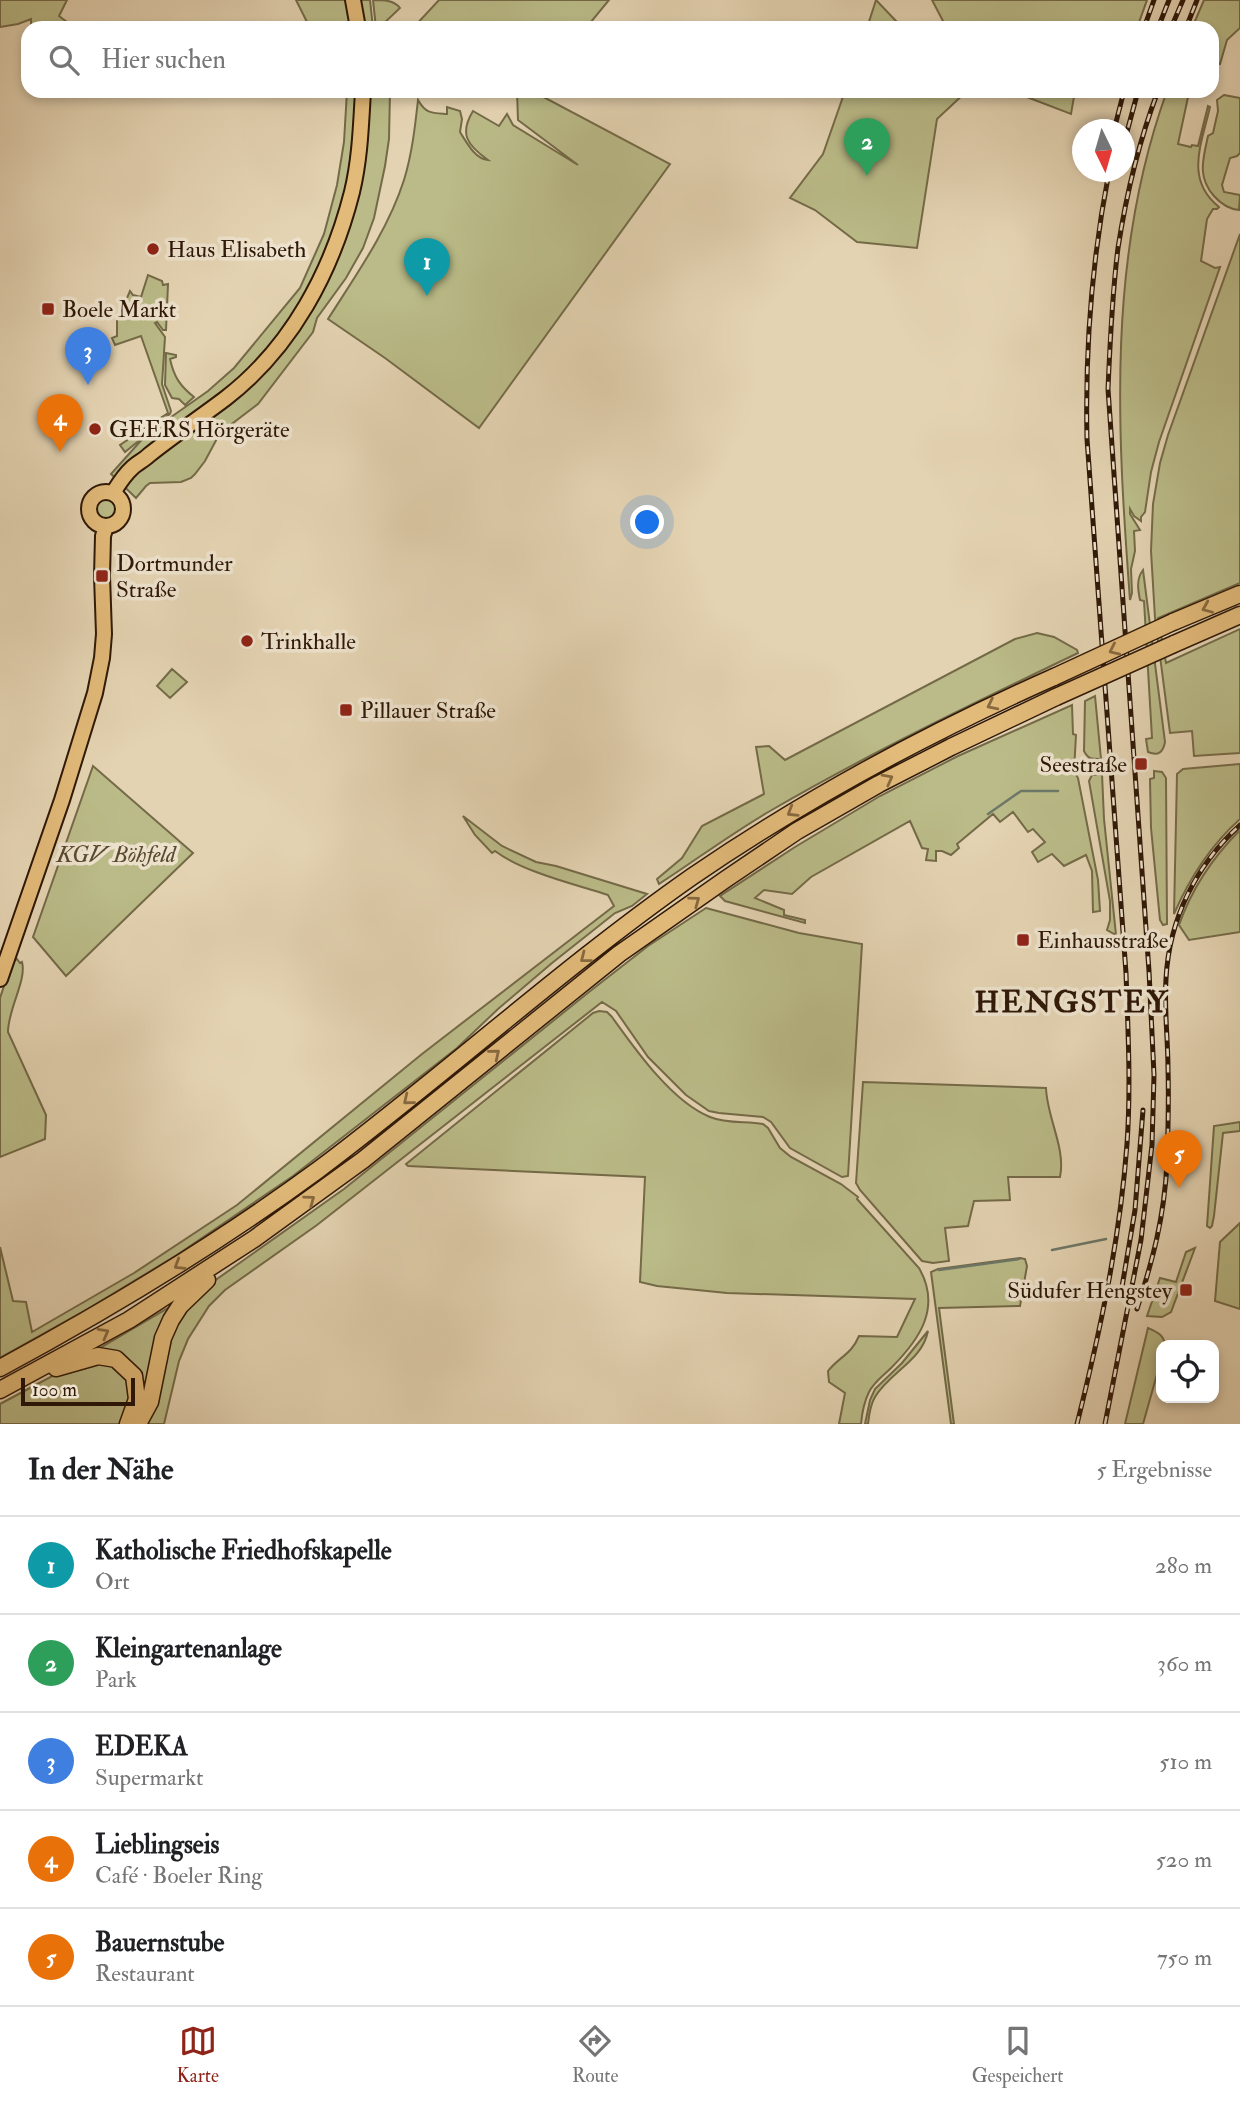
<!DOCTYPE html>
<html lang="de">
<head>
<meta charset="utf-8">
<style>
	body { margin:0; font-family:"IM FELL Double Pica",serif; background:#f2f2f2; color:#202124 }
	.controls { position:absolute; right:21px; bottom:21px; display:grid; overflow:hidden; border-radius:14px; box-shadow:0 4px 10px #0003 }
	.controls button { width:63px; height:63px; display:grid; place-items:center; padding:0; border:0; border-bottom:2px solid #e0e0e0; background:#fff; color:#202124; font:35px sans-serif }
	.compass { position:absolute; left:1072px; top:119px; width:63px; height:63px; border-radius:50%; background:#fff; box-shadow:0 4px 10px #0003; rotate:175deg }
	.scale { position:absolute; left:21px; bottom:18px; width:114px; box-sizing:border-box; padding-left:7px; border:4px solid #2f1807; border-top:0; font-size:19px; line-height:24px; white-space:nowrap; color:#2f1807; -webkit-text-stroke:5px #ede2cd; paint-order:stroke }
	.you { position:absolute; left:648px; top:523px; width:24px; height:24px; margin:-18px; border:5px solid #fff; border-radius:50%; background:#1a73e8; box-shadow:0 0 0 10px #1a73e833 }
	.badge { display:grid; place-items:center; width:46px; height:46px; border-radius:50%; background:#8f2418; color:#fff; font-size:23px; font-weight:700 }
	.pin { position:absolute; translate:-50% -58px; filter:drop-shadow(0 2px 4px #0008) }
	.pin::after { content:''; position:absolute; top:37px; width:24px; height:21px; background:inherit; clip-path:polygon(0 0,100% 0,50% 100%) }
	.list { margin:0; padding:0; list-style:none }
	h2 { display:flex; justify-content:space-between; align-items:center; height:91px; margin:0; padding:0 28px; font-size:30px }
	h2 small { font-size:23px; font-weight:400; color:#757577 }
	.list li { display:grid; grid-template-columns:46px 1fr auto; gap:21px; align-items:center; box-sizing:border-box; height:98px; padding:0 28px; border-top:2px solid #e0e0e0 }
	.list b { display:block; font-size:26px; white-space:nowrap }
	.list p { margin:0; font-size:23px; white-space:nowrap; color:#757577 }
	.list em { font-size:23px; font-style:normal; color:#757577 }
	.icon { flex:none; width:38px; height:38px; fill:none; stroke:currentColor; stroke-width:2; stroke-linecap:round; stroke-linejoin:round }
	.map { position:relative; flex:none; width:1240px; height:1424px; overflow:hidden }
	.search { position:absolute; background:#fff; box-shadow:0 4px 10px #0003; left:21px; right:21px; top:21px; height:77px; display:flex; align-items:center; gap:18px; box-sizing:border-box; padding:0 24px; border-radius:21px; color:#757577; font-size:26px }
	.sheet { height:581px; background:#fff }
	nav { display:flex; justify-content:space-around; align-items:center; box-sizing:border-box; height:98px; border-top:2px solid #e0e0e0; background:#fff; font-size:19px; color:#757577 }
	nav a { display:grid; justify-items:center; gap:4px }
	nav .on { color:#8f2418 }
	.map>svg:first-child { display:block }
	.green { fill:#babb88; stroke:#746a48; stroke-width:2 }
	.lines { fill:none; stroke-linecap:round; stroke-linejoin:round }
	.stream { stroke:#6d7868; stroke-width:2.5 }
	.major-casing { stroke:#2f1807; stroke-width:18 }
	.highway-casing { stroke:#2f1807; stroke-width:19 }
	.major { stroke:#e2ba79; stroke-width:14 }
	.highway { stroke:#e2ba79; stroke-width:16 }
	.rail-casing { stroke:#2f1807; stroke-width:5 }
	.rail { stroke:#ede2cd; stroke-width:2.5; stroke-dasharray:8; stroke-linecap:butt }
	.highway-bridge-casing { stroke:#2f1807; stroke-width:19; stroke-linecap:butt }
	.highway-bridge { stroke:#e2ba79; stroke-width:16 }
	.oneway { stroke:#886940 }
	.poi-dot { fill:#8f2418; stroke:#ede2cd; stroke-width:2.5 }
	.labels { text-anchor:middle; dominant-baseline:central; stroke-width:7; stroke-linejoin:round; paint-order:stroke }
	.poi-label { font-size:23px; fill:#2f1807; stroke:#ede2cd; text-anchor:start }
	.park-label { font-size:23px; font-style:italic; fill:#59492e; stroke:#ede2cd }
	.district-label { font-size:30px; font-weight:bold; letter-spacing:2px; fill:#2f1807; stroke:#ede2cd }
</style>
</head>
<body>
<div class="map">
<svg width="1240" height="1424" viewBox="0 0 1240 1424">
	<rect width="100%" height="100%" fill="#e4d3b2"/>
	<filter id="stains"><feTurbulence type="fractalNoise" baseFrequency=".00286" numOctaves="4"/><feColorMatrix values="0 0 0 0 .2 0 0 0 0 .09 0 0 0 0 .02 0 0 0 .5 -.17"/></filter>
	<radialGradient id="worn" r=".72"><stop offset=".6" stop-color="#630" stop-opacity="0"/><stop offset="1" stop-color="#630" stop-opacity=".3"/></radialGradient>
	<!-- green -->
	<path class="green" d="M 0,0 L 67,0 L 59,16 L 67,22 L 64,28 L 31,28 L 31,19 L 18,24 L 0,27 Z
		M 296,0 L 370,0 L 373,28 L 310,28 Z
		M 373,0 C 383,0 394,0 400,8 L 379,28 L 376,28 Z
		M 439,0 L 609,0 L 586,28 L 413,28 Z
		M 876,0 L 897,22 L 897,28 L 867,28 Z
		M 932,0 L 1147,0 L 1137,28 L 932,28 L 943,21 Z
		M 1204,0 L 1240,0 L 1240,28 L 1227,40 L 1220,64 L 1212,62 L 1212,28 L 1192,28 Z
		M 347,91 L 390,91 L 389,139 L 385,166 L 374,218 L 363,248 L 346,278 L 317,318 L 313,332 L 258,404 L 220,433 L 205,461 L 195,474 L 191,478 L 181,482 L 150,483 L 146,486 L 136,498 L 111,474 L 146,435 L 125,452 L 120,445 L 168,413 L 141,336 L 115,345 L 112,338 L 117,336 L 117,321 L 130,291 L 133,295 L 141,297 L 148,275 L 162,281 L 163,285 L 168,284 L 166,330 L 163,330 L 157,322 L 155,323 L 165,337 L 162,384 L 171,411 L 170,414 L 153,427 L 147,434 L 208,391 L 234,368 L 300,288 L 324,234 L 337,185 L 344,142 Z
		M 517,91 L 536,93 L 670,164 L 479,428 L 385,358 L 328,319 C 356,275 388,230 404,180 C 412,154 415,127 418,100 C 426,114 432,113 447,114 L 447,107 L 460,111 L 462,119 L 460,132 C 467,143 475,159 488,160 C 467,145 459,134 473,111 L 499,126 L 507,114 L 513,125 L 578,165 L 518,120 Z
		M 845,91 L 967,91 L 937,119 L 917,248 L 857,242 L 815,210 L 790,198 L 823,154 Z
		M 1011,91 L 1075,91 L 1071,114 Z
		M 1167,91 L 1181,91 L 1188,97 L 1178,144 L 1191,147 L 1192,145 L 1198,146 L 1208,106 L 1210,107 C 1202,143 1184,179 1219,207 L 1217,209 L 1213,209 L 1207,219 L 1201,261 L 1215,268 L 1220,267 L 1159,442 L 1151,472 L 1145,512 L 1141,517 L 1141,521 L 1134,516 L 1130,509 L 1130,514 L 1140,530 L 1134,531 L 1135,551 L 1131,569 L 1132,593 L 1130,600 C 1117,428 1107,256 1167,91 Z
		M 1224,95 L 1240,98 L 1240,153 L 1237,156 L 1230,158 L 1222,185 L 1224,192 L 1240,195 L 1239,210 C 1229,209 1221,204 1214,196 C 1197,177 1203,159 1208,136 L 1213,133 L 1218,111 L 1217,100 Z
		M 1240,234 L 1240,583 L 1158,618 L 1166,663 L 1240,629 L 1240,753 L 1194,756 L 1192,731 L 1170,733 L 1155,618 L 1151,551 L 1153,504 L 1160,463 L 1168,435 Z
		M 166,353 L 176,355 L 176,357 L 170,359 C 174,377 180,386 194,397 L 185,405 L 179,399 L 172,398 L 165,385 Z
		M95 509a11 11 0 1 1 22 0a11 11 0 1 1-22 0Z
		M 1143,570 L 1165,742 C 1163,753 1158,756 1148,752 L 1146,739 L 1152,738 L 1144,601 L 1140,600 C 1138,590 1136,579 1143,570 Z
		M 1037,633 L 1054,637 L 1077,650 L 1078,653 C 974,703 870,753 770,811 C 732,833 696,860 659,884 L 657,879 L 682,858 L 702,826 L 764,794 L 756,747 L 769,746 L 785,760 L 1015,639 Z
		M 172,669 L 187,682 L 170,698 L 157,686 Z
		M 1095,696 L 1101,759 C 1091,759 1088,759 1084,751 L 1085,701 Z
		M 1072,705 L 1073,734 L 1076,735 L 1074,771 L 1078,778 L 1098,880 L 1100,911 L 1093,912 L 1092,871 L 1086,855 L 1064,866 L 1052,854 L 1038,862 L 1032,852 L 1045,842 L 1033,829 L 1028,832 L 1013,812 L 1000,822 L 993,814 L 957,844 L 959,848 L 951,855 L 942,851 L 936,851 L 936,861 L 926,860 L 928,849 L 922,848 L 910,821 L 811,877 L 792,894 L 764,890 L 755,898 L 784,910 L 784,915 L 805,920 L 805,923 L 725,901 L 720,896 L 795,847 L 880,796 L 958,756 Z
		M 1240,764 L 1240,819 C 1210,846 1190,877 1174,914 L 1177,774 L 1183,769 Z
		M 93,766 L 193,853 L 66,976 L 33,937 Z
		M 1154,771 L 1162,772 L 1166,778 L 1167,924 L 1163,925 L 1160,920 L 1151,828 L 1150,779 L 1154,778 Z
		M 1102,774 L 1104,819 L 1116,935 L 1107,930 L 1110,920 L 1110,901 L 1089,781 L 1092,775 Z
		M 463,816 L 502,846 L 536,862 L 556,866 L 647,894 L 632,906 L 615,913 L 552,963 L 498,1009 L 457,1048 L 293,1176 L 177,1255 L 91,1307 L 0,1358 L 0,1247 L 13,1301 L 26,1302 L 32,1332 L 134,1273 L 237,1205 L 422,1054 L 614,906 L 608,895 C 574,884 523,872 495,851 L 492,853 L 475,835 Z
		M 1240,830 L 1240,932 L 1189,940 L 1179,925 C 1192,888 1212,858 1240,830 Z
		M 706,908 L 799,933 L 862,944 L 848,1176 L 842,1177 L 790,1148 L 771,1122 L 763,1117 L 719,1113 L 709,1111 L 686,1095 L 648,1057 L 616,1011 L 602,1002 L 317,1225 L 225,1290 L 209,1306 L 188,1339 L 179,1361 L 164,1424 L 143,1424 L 174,1322 L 210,1284 L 344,1189 L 589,992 L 648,946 Z
		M 17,959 L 20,963 L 22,962 C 27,980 8,1009 8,1032 L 46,1115 L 45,1139 L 0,1157 L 0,998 L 12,962 Z
		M 599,1011 L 607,1012 L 612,1017 C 635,1049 672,1102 710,1117 C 727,1124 746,1121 763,1124 L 768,1128 L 780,1148 L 791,1157 L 841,1184 L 858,1197 L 857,1199 L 919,1268 C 942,1308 919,1340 891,1368 C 883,1376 874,1382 869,1392 C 864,1402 862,1413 861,1424 L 839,1424 L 845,1393 L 829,1382 L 828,1371 C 840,1356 851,1355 859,1336 L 897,1337 L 915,1299 L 727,1293 L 657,1286 L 640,1282 L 645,1177 L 408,1166 L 406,1164 L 593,1013 Z
		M 863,1082 L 1046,1088 C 1047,1118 1066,1148 1060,1177 L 1008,1177 L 1010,1200 L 974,1201 L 968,1226 L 945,1228 L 949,1261 L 933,1263 L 922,1261 L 860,1190 L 856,1183 Z
		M 1240,1122 L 1240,1131 L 1223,1133 L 1214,1216 L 1212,1226 L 1210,1228 L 1207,1226 L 1214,1126 Z
		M 1240,1223 L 1240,1309 L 1215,1301 L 1220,1242 Z
		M 1195,1248 L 1171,1312 L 1162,1317 L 1147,1316 L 1160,1278 L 1176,1282 L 1186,1252 Z
		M 1020,1258 L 1025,1259 L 1027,1266 L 1020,1306 L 939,1308 L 954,1424 L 951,1424 L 931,1272 L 938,1269 Z
		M 175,1304 L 149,1395 L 95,1351 Z
		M 1148,1328 C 1157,1332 1164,1335 1165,1345 L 1161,1345 L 1161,1360 L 1143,1424 L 1125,1424 Z
		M 928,1331 C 922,1361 890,1372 875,1397 C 870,1405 869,1415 868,1424 L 865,1424 L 870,1400 L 875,1389 L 902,1363 Z
		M 112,1363 L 132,1385 L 125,1424 L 0,1424 L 0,1404 L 71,1366 Z"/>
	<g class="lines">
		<!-- stream -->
		<path class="stream" d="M 988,814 L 1021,791 L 1058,791
			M 1052,1250 L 1106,1239
			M 939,1270 L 1019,1259"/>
		<!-- major casing -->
		<g class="major-casing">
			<path id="major" d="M 353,0 L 358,28
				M89 509a17 17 0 1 1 34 0a17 17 0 1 1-34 0Z
				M 113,493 C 118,485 124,475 132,468 C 137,463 144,460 149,455 C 174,435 201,417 226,398 C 292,347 332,271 352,192 C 360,159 361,125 363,91
				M 0,979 L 62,800 L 95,693 L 102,658 L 104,634 L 102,576 L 103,536 L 106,526"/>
		</g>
		<!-- highway casing -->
		<g class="highway-casing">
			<path id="highway" d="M 1173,622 L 1240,594
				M 1174,644 L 1240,615
				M 0,1368 C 111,1308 216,1245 318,1170 C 445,1075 563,967 693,876 C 807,798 928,733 1054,677
				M 56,1368 L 98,1356 L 116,1359 L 134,1376 L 137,1399 L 128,1424
				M 0,1390 L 129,1320 L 254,1239 L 363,1160 L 619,954 L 726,879 L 797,831 L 879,784 L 951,747 L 1056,697
				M 138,1424 L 150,1402 L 163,1338 L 171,1320 L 180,1306 L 207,1280"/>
		</g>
		<!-- major -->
		<use href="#major" class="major"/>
		<!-- highway -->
		<use href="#highway" class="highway"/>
		<!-- rail casing -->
		<g class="rail-casing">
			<path id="rail" d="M 1144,28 L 1154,0
				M 1158,28 L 1169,0
				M 1171,28 L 1183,0
				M 1186,28 L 1197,0
				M 1114,130 L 1124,91
				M 1124,143 L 1138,91
				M 1122,1287 L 1135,1210 L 1143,1110
				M 1137,1309 C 1153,1259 1164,1218 1167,1164 C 1168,1133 1169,1101 1168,1069 C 1168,1039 1164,1009 1166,979 C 1169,919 1196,865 1240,825
				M 1077,1424 C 1100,1332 1120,1239 1127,1144 C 1131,1087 1128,1030 1126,973 L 1087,439 C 1085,350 1092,259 1109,172
				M 1105,1424 L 1141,1240 L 1152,1145 L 1154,1075 L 1149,971 L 1108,389 C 1110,342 1112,295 1118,248 C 1126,196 1139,141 1158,91"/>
		</g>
		<!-- rail -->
		<use href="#rail" class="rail"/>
		<!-- highway-bridge casing -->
		<g class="highway-bridge-casing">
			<path id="highway-bridge" d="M 1054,677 L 1173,622
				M 1056,697 L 1174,644"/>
		</g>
		<!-- highway-bridge -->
		<use href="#highway-bridge" class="highway-bridge"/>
	</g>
	<!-- one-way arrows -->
	<defs><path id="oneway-chevron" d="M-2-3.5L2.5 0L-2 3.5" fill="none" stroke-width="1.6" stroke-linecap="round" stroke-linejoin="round" transform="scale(1.75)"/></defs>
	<g class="oneway">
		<use href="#oneway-chevron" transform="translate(1207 608) rotate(157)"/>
		<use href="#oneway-chevron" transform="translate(1114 650) rotate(155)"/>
		<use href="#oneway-chevron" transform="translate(992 705) rotate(154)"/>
		<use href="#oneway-chevron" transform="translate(888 779) rotate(-28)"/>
		<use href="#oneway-chevron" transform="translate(792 812) rotate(149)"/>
		<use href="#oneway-chevron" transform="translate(695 901) rotate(-36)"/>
		<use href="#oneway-chevron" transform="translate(585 958) rotate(142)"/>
		<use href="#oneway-chevron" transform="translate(495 1054) rotate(-39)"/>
		<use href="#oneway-chevron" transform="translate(408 1100) rotate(141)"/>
		<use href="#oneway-chevron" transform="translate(310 1200) rotate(-36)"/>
		<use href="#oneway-chevron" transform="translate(179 1265) rotate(148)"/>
		<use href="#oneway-chevron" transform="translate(104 1333) rotate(-29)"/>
	</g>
	<!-- markers -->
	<g class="poi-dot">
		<circle cx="153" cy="249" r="7"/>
		<rect x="41" y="302" width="14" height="14" rx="3.5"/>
		<circle cx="95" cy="429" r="7"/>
		<rect x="95" y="569" width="14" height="14" rx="3.5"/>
		<circle cx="247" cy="641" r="7"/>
		<rect x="339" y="703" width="14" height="14" rx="3.5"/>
		<rect x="1134" y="757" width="14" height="14" rx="3.5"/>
		<rect x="1016" y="933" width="14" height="14" rx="3.5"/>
		<rect x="1179" y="1283" width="14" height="14" rx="3.5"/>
	</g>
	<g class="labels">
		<!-- poi labels -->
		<g class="poi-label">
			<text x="167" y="249">Haus Elisabeth</text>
			<text x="62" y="309">Boele Markt</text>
			<text x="109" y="429">GEERS Hörgeräte</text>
			<text x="116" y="563">Dortmunder<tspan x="116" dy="26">Straße</tspan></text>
			<text x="261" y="641">Trinkhalle</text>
			<text x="360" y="710">Pillauer Straße</text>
			<text x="1127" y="764" text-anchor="end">Seestraße</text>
			<text x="1037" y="940">Einhausstraße</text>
			<text x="1172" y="1290" text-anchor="end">Südufer Hengstey</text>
		</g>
		<!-- park labels -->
		<g class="park-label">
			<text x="116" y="854">KGV Böhfeld</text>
		</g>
		<!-- district labels -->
		<g class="district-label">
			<text x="1072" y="1002">HENGSTEY</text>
		</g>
	</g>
	<rect width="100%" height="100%" filter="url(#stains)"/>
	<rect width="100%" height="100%" fill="url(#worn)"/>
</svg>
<div class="controls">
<button><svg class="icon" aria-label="locate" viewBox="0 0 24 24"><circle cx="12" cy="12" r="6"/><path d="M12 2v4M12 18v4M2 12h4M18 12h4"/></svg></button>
</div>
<svg class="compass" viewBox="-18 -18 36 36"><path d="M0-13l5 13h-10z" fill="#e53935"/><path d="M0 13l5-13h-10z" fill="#757577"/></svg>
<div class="scale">100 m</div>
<div class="you"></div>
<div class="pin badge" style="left:427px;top:296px;background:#0f9aa8">1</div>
<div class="pin badge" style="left:867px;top:176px;background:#2e9e5b">2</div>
<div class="pin badge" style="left:88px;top:385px;background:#3f7fe0">3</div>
<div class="pin badge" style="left:60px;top:452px;background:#e8710a">4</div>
<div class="pin badge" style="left:1179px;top:1188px;background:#e8710a">5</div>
<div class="search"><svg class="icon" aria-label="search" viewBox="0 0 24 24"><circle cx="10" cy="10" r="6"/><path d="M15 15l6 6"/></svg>Hier suchen</div>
</div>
<section class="sheet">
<h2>In der Nähe<small>5 Ergebnisse</small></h2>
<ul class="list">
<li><span class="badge" style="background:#0f9aa8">1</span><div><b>Katholische Friedhofskapelle</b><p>Ort</p></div><em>280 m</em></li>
<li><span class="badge" style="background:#2e9e5b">2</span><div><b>Kleingartenanlage</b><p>Park</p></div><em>360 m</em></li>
<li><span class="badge" style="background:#3f7fe0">3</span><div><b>EDEKA</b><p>Supermarkt</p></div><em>510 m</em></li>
<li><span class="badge" style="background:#e8710a">4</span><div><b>Lieblingseis</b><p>Café · Boeler Ring</p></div><em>520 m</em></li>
<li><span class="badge" style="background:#e8710a">5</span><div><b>Bauernstube</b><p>Restaurant</p></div><em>750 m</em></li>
</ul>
</section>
<nav>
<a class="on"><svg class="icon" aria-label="map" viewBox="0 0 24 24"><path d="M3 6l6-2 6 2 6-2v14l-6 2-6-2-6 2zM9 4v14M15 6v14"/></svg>Karte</a>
<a><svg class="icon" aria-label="directions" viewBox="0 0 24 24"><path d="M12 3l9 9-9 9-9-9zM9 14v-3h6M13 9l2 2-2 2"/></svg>Route</a>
<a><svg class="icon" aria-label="saved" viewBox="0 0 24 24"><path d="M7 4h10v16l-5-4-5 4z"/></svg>Gespeichert</a>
</nav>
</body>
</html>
